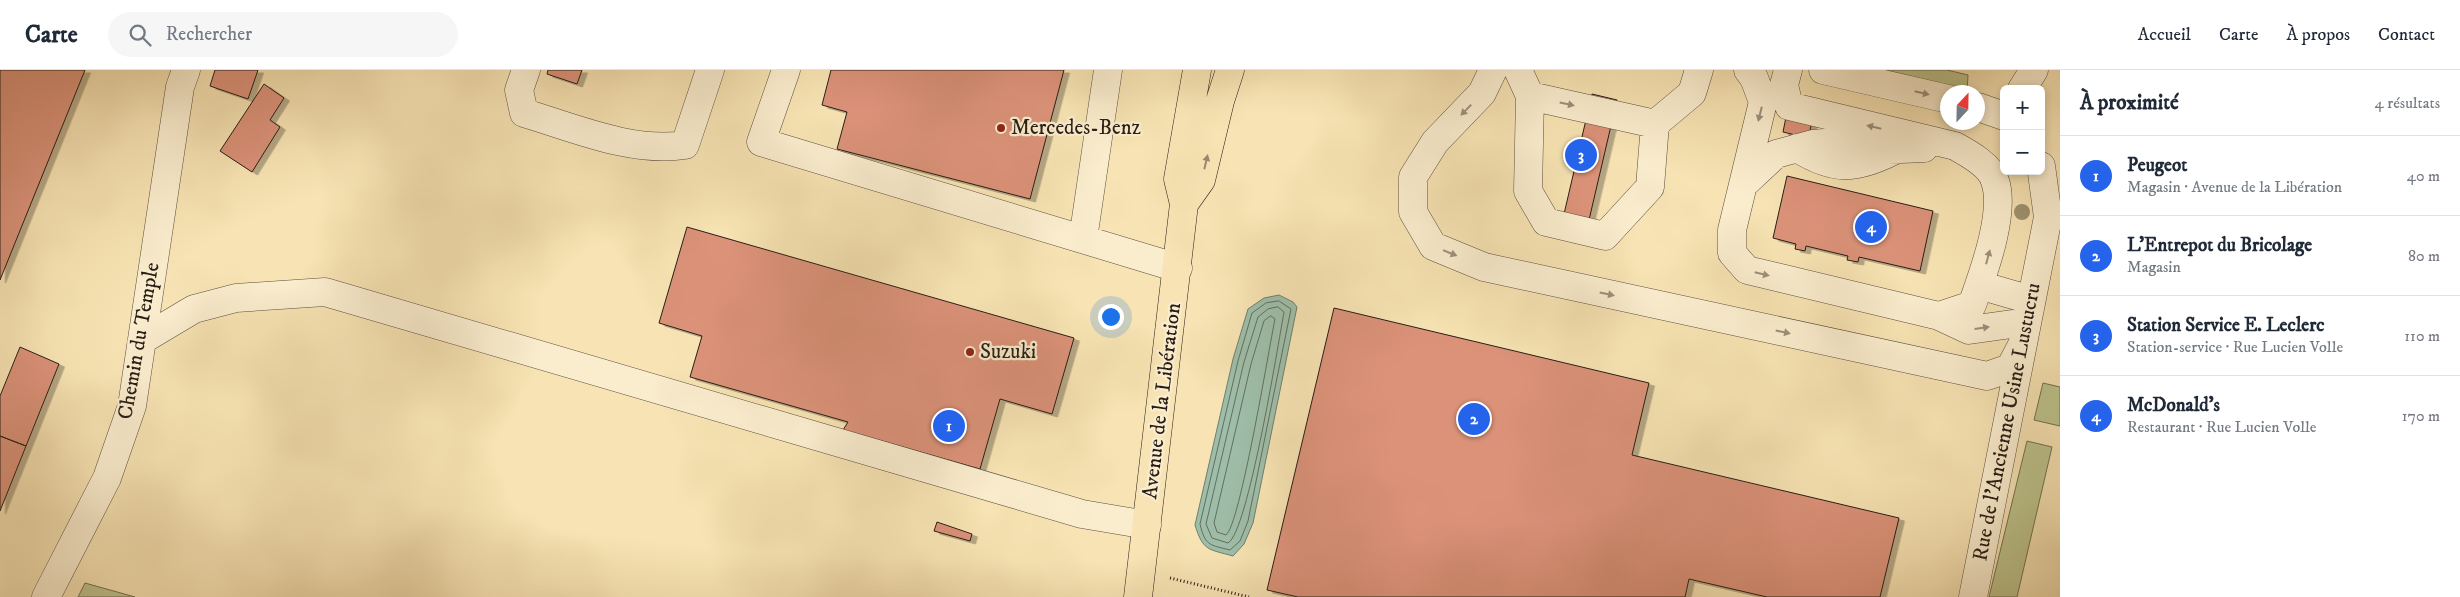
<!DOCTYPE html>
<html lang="fr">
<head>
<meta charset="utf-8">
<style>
	body { margin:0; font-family:"IM FELL DW Pica",serif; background:#f6f6f7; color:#1f2937 }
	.controls { position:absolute; right:15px; top:15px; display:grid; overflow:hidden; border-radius:8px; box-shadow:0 2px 8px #0003 }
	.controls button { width:45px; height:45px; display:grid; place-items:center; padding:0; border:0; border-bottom:1px solid #e0e1e3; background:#fff; color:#1f2937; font:25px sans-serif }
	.compass { position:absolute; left:1940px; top:15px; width:45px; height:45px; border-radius:50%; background:#fff; box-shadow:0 2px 8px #0003; rotate:22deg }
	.you { position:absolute; left:1110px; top:246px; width:18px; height:18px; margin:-12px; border:4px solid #fff; border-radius:50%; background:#1a73e8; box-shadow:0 0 0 8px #1a73e833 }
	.badge { display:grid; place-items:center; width:32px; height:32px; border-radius:50%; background:#2563eb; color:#fff; font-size:16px; font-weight:700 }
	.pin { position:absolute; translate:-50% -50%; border:2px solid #fff; box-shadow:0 1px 5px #0006 }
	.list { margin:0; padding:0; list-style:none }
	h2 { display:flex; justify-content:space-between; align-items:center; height:65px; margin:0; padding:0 20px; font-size:21px }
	h2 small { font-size:16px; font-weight:400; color:#747a83 }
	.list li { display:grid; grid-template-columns:32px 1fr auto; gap:15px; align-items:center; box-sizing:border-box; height:80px; padding:0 20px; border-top:1px solid #e0e1e3 }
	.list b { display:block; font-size:19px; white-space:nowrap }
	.list p { margin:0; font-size:16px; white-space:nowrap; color:#747a83 }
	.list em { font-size:16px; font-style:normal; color:#747a83 }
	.icon { flex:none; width:28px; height:28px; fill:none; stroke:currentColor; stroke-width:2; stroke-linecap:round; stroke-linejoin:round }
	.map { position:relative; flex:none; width:2060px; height:527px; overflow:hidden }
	header { display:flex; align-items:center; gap:30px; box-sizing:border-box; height:70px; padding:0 25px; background:#fff; border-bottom:1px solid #e0e1e3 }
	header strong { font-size:24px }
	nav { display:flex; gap:28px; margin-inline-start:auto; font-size:18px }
	.search { width:350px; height:45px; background:#f6f6f7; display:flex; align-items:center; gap:12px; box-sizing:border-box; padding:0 18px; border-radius:28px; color:#747a83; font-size:19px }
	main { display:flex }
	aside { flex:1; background:#fff }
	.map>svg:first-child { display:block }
	.green { fill:#bdc38c; stroke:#727052 }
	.water { fill:#9ebea9; stroke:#6f7e6f }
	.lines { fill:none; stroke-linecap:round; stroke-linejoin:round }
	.shore { stroke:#636e60; stroke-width:1 }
	.building { fill:#db9279; stroke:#281e17; filter:url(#shadow) }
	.minor-casing { stroke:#5c4f3e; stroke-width:29 }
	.major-casing { stroke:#281e17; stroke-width:29 }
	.path { stroke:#281e17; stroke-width:3; stroke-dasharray:1 2.5; stroke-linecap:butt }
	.minor { stroke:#faedce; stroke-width:28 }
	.major { stroke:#f7e3b3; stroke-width:28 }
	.tree { fill:#9e9270 }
	.oneway { fill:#9c907c }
	.oneway2 { fill:#9a8a6d }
	.poi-dot { fill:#8f2418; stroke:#faedce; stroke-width:2 }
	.labels { text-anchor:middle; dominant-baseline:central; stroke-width:4.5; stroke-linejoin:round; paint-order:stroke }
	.poi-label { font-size:21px; fill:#281e17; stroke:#faedce; text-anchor:start }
	.street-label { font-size:21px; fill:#281e17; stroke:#faedce }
</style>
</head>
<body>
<header>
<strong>Carte</strong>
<div class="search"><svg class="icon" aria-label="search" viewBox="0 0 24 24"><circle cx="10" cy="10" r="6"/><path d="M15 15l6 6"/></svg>Rechercher</div>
<nav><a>Accueil</a><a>Carte</a><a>À propos</a><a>Contact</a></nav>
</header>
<main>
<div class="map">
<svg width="2060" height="527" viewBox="0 0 2060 527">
	<defs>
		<filter id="shadow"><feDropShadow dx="5.5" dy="3" stdDeviation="0" flood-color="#0004"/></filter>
	</defs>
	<rect width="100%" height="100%" fill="#f7e3b3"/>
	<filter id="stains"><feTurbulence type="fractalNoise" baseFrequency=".004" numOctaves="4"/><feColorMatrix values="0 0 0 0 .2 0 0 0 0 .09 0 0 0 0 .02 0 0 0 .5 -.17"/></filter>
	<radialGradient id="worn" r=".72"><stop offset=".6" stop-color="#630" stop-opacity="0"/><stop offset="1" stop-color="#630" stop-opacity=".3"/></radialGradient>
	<!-- green -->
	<path class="green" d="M 1868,0 L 1947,0 L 1968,5 L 1967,22 Z
		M 2043,313 L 2060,317 L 2060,356 L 2034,350 Z
		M 2027,371 L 2052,377 L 2017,527 L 1989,527 Z
		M 85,513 L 135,527 L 78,527 Z"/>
	<!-- water -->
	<path class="water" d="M 1279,225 L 1293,232 L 1297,237 L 1253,453 L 1244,474 L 1233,486 C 1208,479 1203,481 1195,455 L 1233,289 L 1248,239 L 1264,228 Z"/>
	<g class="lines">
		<!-- shore -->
		<path class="shore" d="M 1279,231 L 1291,239 L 1248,451 L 1240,471 L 1230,480 C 1210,475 1205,476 1200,454 L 1238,291 L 1252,243 L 1266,233 Z
			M 1278,237 L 1284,242 C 1278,275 1248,462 1228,473 L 1212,468 L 1206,454 L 1244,292 L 1258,247 L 1268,239 Z
			M 1271,246 L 1275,249 C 1269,278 1240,455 1226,465 L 1217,462 L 1214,453 L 1251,294 L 1264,251 Z"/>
	</g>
	<!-- building -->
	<path class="building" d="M 0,0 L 85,0 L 0,210 Z
		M 215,0 L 258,0 L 248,29 L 210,16 Z
		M 548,0 L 582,0 L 577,14 L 547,4 Z
		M 831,0 L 1064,0 L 1030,129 L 837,79 L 847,42 L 822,35 Z
		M 264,14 L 284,28 L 270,50 L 280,57 L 252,102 L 220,81 Z
		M 1592,24 L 1617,30 L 1589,150 L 1564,144 Z
		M 1786,47 L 1812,52 L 1808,68 L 1783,62 Z
		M 1787,106 L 1933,141 L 1920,201 L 1859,187 L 1858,192 L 1847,190 L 1848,186 L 1806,176 L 1805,181 L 1795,179 L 1796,174 L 1773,168 Z
		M 687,157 L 1074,268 L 1052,344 L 1000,329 L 980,399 L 843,360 L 848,352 L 690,307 L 702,266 L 659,253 Z
		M 1334,238 L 1649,313 L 1632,385 L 1899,448 L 1880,527 L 1767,527 L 1689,509 L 1685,527 L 1298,527 L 1267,520 Z
		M 20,277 L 59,294 L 26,376 L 0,366 L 0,326 Z
		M 0,366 L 26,376 L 0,441 Z
		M 937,452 L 972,464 L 970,471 L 934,461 Z"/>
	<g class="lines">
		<!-- minor casing -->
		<g class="minor-casing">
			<path id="minor" d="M 526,0 L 519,20 L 524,43 C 575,58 631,83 685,75 L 710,0
				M 786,0 L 761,72 L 1178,198
				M 1493,0 L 1482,23 L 1435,72 L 1413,107 L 1413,142 L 1433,176 L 1484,197 L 1987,306 L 2010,298 L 2022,275
				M 1518,0 L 1530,26 L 1655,54 L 1692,23 L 1699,0
				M 1748,0 L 1754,8 L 1763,32 L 1732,160 L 1732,183 L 1747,200 L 1939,246 L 1972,235 C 1983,204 2006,143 1995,111 C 1991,96 1968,83 1955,76 L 1789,36 L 1784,15 L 1788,0
				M 1823,0 L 1948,29
				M 2022,19 L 2034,0
				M 1530,26 L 1528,121 L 1546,152 L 1605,166 L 1650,117 L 1655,54
				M 1978,37 L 2004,46
				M 1797,78 C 1834,101 1855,100 1893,81
				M 1744,114 L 1776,84 L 1813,74 L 1847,71 L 1877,80 L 1924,78
				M 1083,169 L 1108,0
				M 1979,215 L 2031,230
				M 1939,246 L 1969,260 L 2012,254 L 2026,255
				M 142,270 L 194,239 L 236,228 L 325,222 L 1082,444 L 1147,455
				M 46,527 L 107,408 L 132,336 L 180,17 L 186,0
				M 1973,527 L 2048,147 L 2041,96"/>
		</g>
		<!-- major casing -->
		<g class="major-casing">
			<path id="major" d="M 1184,134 L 1201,110 L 1220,31 L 1230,0
				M 1138,527 L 1184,134 L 1178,109 L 1197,0"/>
		</g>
		<!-- path -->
		<path class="path" d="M 1170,508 L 1249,527"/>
		<!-- minor -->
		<use href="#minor" class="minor"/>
		<!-- major -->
		<use href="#major" class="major"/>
	</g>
	<!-- trees -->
	<circle class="tree" cx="2022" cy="142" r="8"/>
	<!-- one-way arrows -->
	<defs><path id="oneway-solid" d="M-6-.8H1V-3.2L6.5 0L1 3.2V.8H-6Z" transform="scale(1.25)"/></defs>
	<g class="oneway">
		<use href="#oneway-solid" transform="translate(1922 23) rotate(13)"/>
		<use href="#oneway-solid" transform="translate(1567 34) rotate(12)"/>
		<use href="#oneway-solid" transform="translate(1466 40) rotate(134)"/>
		<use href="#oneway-solid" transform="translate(1760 44) rotate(104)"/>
		<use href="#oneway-solid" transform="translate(1874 57) rotate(-167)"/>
		<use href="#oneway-solid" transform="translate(1450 183) rotate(22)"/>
		<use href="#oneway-solid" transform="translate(1988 187) rotate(-75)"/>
		<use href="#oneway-solid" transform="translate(1762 204) rotate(13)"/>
		<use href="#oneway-solid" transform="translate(1607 224) rotate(12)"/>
		<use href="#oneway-solid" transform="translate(1982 258) rotate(-8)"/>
		<use href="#oneway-solid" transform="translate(1783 262) rotate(12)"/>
	</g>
	<use class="oneway2" href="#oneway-solid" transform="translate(1206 92) rotate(-77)"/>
	<!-- markers -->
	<g class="poi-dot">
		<circle cx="1001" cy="58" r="5"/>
		<circle cx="970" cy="282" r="5"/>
	</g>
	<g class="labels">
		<!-- poi labels -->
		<g class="poi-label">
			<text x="1011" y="58">Mercedes-Benz</text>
			<text x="980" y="282">Suzuki</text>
		</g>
		<!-- street labels -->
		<g class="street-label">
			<text transform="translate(139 271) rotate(-80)">Chemin du Temple</text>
			<text transform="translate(1162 331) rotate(-83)">Avenue de la Libération</text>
			<text transform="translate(2007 352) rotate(-79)">Rue de l'Ancienne Usine Lustucru</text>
		</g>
	</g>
	<rect width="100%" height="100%" filter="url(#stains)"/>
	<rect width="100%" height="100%" fill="url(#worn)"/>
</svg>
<div class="controls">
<button>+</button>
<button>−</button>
</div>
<svg class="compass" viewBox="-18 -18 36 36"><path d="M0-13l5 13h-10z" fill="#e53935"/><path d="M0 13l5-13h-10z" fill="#747a83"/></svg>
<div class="you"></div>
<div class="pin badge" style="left:949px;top:356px">1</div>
<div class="pin badge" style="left:1474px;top:349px">2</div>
<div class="pin badge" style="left:1581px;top:85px">3</div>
<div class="pin badge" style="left:1871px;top:157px">4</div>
</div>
<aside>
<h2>À proximité<small>4 résultats</small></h2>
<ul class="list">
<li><span class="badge">1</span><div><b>Peugeot</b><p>Magasin · Avenue de la Libération</p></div><em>40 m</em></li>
<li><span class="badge">2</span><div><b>L'Entrepot du Bricolage</b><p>Magasin</p></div><em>80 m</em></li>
<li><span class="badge">3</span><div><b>Station Service E. Leclerc</b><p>Station-service · Rue Lucien Volle</p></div><em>110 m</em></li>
<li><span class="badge">4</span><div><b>McDonald's</b><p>Restaurant · Rue Lucien Volle</p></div><em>170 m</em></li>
</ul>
</aside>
</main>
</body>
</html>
